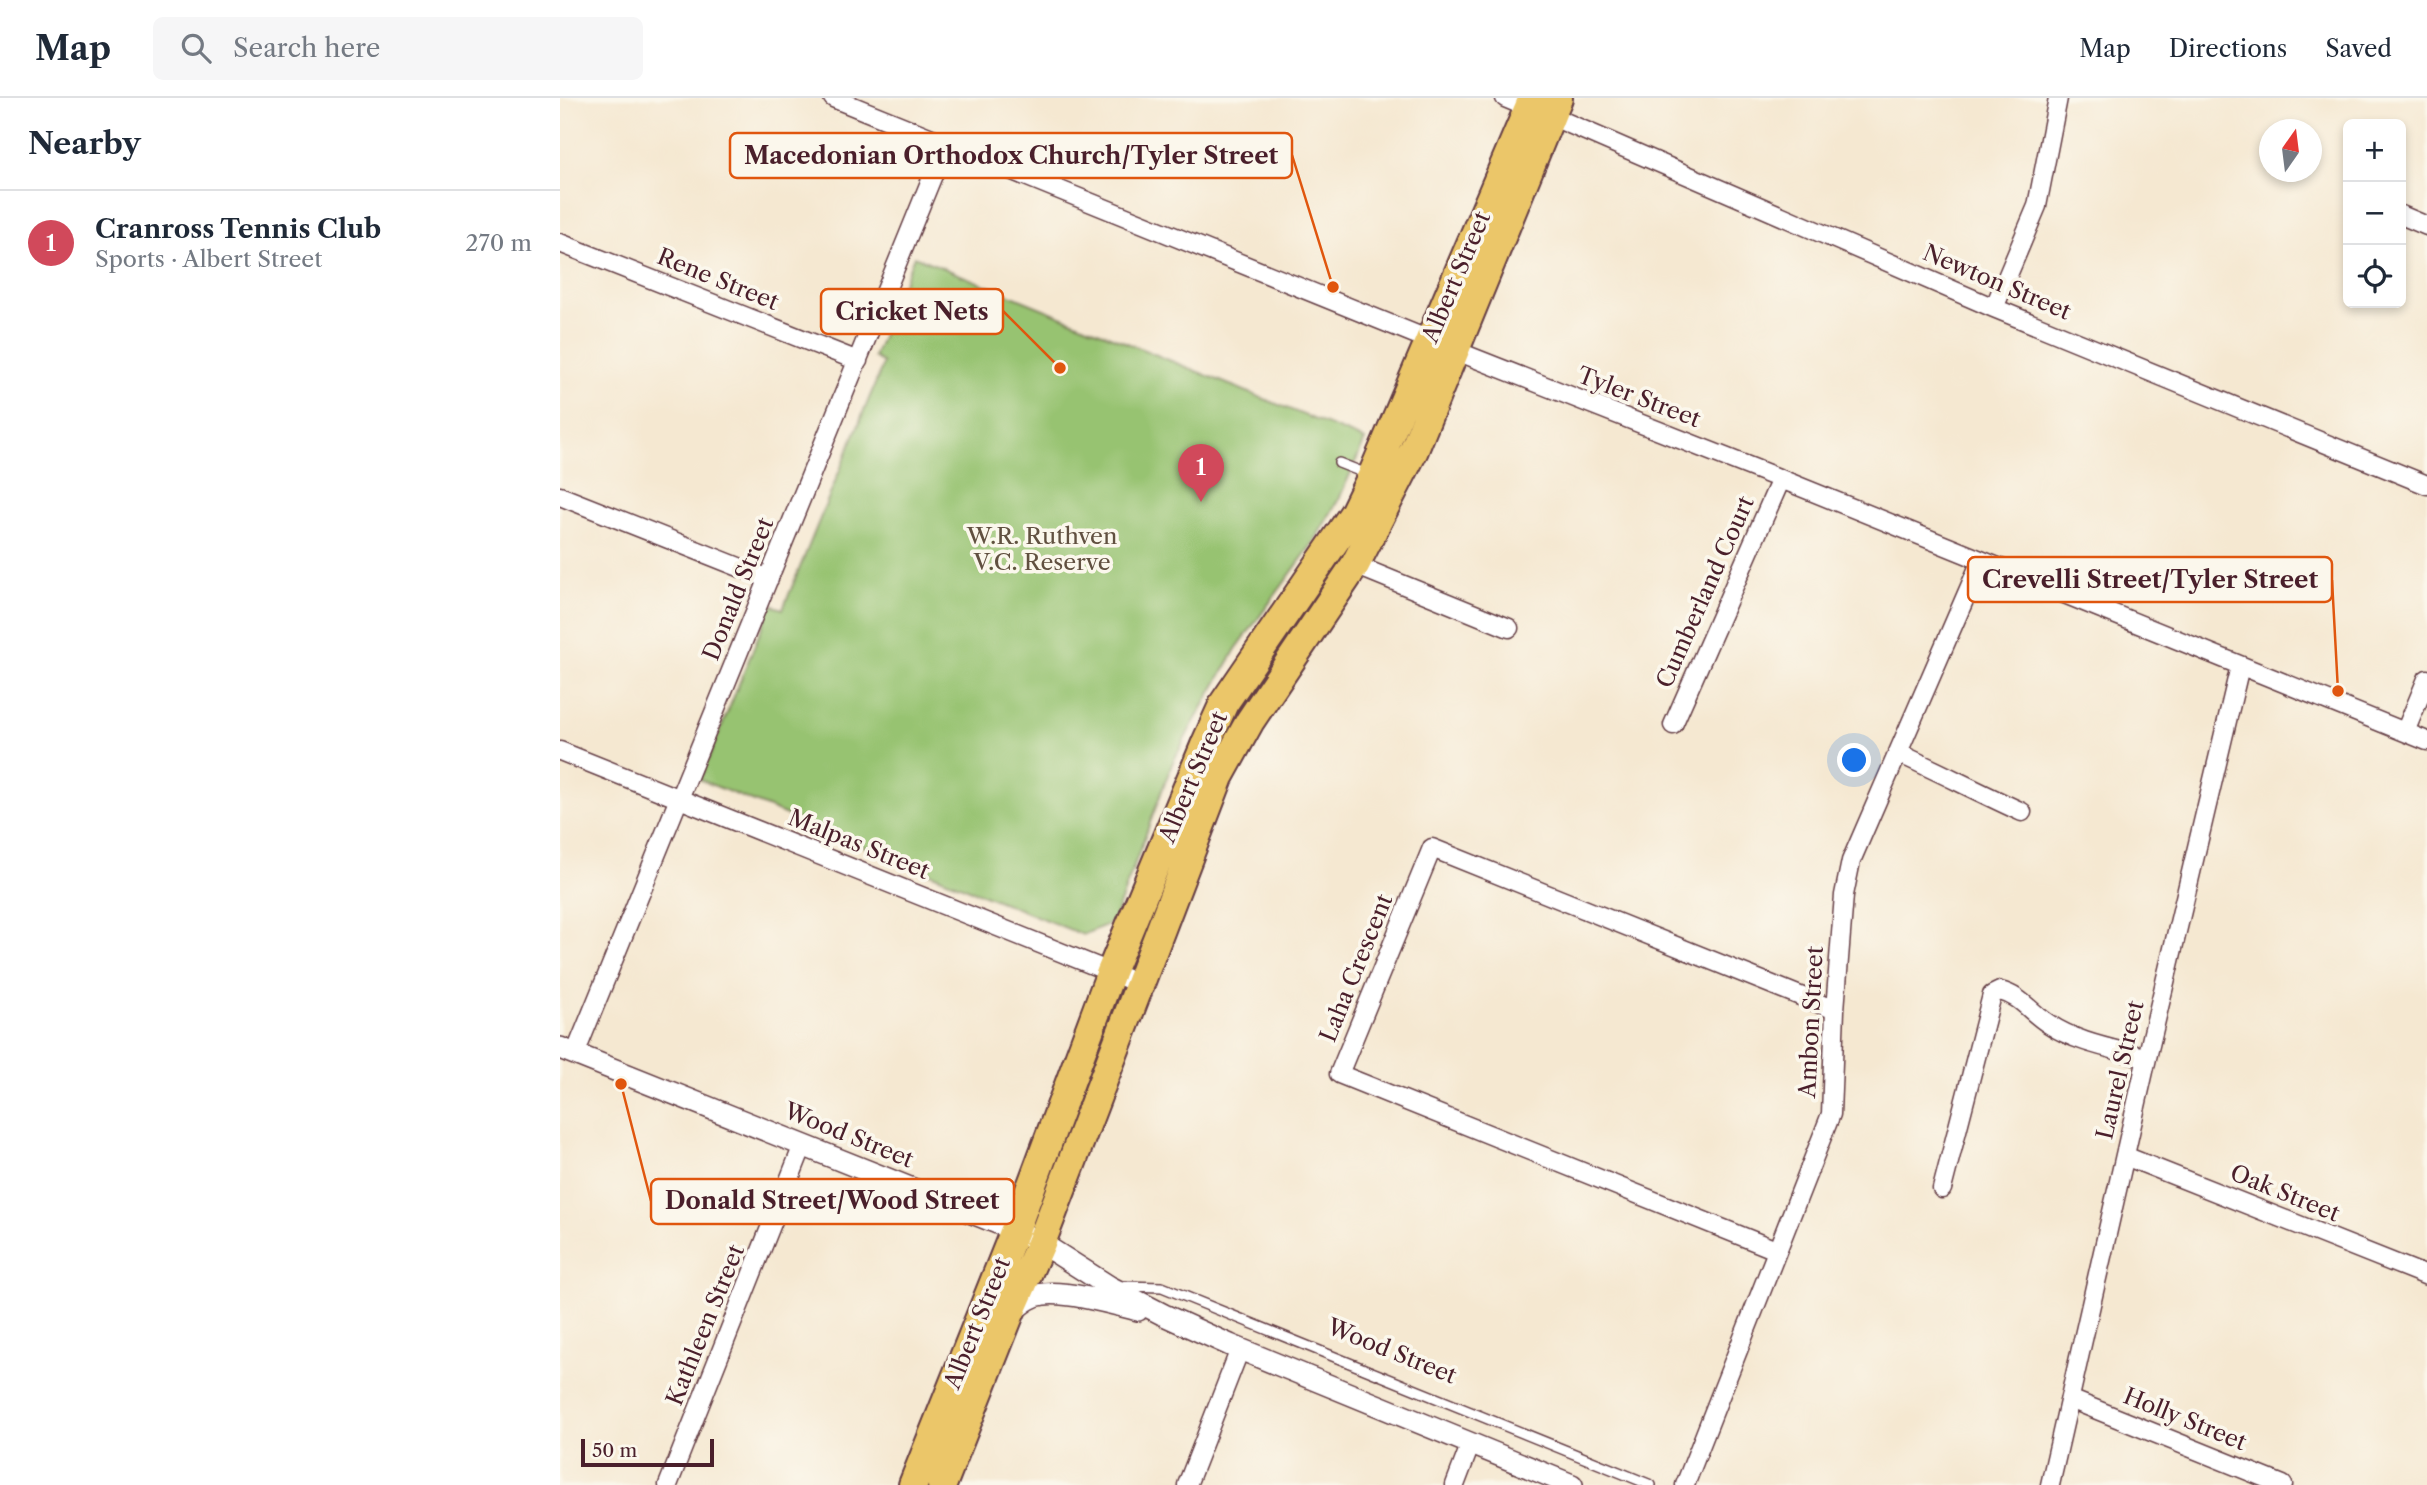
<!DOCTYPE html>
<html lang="en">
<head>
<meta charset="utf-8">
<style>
	body { margin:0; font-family:"Libre Caslon Text",serif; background:#f6f6f7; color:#1f2937 }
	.controls { position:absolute; right:21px; top:21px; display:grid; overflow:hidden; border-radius:10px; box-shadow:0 4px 10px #0003 }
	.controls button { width:63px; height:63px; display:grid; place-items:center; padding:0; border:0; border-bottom:2px solid #e0e1e3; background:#fff; color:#1f2937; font:35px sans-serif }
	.compass { position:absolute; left:1699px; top:21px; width:63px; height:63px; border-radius:50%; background:#fff; box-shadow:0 4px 10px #0003; rotate:14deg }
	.scale { position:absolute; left:21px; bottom:18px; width:133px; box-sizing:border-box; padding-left:7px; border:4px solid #4a1f2b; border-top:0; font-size:19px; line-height:24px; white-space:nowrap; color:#4a1f2b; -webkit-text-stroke:5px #fbf7ec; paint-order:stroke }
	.you { position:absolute; left:1295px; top:663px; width:24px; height:24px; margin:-18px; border:5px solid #fff; border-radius:50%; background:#1a73e8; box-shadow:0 0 0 10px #1a73e833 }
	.badge { display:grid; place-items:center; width:46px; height:46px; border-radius:50%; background:#d1495b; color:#fff; font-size:23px; font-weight:700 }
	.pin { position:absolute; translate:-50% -58px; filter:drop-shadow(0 2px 4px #0008) }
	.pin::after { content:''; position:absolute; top:37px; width:24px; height:21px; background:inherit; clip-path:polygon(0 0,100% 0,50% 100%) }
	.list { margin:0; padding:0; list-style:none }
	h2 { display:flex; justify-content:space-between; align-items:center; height:91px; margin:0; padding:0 28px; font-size:30px }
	h2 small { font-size:23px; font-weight:400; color:#747a83 }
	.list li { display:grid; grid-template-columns:46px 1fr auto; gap:21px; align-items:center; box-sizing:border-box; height:105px; padding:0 28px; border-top:2px solid #e0e1e3 }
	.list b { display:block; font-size:26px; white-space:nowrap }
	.list p { margin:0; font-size:23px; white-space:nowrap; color:#747a83 }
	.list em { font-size:23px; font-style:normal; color:#747a83 }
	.icon { flex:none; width:38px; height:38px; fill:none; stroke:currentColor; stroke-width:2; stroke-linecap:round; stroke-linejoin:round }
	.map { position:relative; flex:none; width:1867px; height:1387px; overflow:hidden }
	header { display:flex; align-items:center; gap:42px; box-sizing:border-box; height:98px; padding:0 35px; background:#fff; border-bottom:2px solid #e0e1e3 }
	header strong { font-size:33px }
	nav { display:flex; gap:38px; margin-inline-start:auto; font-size:24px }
	.search { width:490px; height:63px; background:#f6f6f7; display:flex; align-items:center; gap:18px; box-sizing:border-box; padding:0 24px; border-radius:10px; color:#747a83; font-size:26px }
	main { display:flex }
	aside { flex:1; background:#fff }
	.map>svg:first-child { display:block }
	.green { fill:#97c371; stroke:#70714e; stroke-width:2 }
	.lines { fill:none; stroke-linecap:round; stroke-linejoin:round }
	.service-casing { stroke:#643d44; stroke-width:12 }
	.minor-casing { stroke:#643d44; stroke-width:21 }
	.tertiary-casing { stroke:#643d44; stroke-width:24 }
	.trunk-casing { stroke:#643d44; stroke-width:32 }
	.service { stroke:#fff; stroke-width:9 }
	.minor { stroke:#fff; stroke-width:18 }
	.tertiary { stroke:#fff; stroke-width:21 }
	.trunk { stroke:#ebc669; stroke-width:28 }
	.labels { text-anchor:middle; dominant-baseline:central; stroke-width:7; stroke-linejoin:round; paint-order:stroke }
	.street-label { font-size:23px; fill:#4a1f2b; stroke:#fbf7ec }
	.park-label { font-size:23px; fill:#615040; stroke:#fbf7ec }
	.leader { fill:none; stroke:#e0560e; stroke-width:2.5 }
	.callout-dot { fill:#e0560e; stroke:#fbf7ec; stroke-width:2.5 }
	.callout { fill:#fbf7ec; stroke:#e0560e; stroke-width:2.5 }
	.callout-label { font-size:24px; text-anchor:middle; font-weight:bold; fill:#4a1f2b }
</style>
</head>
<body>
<header>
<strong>Map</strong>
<div class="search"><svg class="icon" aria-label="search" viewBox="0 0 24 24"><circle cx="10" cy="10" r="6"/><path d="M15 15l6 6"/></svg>Search here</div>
<nav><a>Map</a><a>Directions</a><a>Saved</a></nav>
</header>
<main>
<aside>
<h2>Nearby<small></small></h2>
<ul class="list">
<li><span class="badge">1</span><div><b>Cranross Tennis Club</b><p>Sports · Albert Street</p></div><em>270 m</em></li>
</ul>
</aside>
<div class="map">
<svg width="1867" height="1387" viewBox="0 0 1867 1387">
	<rect width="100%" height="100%" fill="#fbf7ec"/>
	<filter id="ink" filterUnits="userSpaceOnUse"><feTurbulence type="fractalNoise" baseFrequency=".0143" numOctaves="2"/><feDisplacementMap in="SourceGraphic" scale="14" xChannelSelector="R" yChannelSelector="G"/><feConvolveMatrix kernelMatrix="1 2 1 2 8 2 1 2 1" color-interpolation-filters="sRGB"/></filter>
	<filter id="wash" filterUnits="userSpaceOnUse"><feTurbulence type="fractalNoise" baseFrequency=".00686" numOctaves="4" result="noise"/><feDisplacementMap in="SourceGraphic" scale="28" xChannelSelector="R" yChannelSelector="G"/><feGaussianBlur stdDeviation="1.57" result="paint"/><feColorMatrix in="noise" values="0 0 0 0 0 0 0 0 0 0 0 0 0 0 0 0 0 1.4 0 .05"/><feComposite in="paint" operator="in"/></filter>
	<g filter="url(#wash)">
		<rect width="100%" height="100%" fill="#f5e8d1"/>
		<!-- green -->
		<path class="green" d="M 354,158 L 805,342 L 780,399 L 753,445 L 676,551 L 630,631 L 612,666 L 553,824 L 523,837 L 140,682 L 211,507 L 223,511 L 318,279 L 323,265 L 314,259 Z"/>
	</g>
	<g filter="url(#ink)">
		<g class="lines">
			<!-- service casing -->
			<g class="service-casing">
				<path id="service" d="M 779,365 L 807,376
					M 562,1188 L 602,1189 L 1091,1387"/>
			</g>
			<!-- minor casing -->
			<g class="minor-casing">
				<path id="minor" d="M 273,0 L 894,252 L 1221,381 L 1867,643
					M 945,0 L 969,10
					M 991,18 L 1434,210 L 1867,387
					M 1841,117 L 1867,128
					M 0,145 L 298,263
					M 1434,210 L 1477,108 L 1498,0
					M 0,398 L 209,481
					M 795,467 L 949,530
					M 1113,627 L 1221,381
					M 1845,634 L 1867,581
					M 0,653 L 580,886
					M 1338,655 C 1380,674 1420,695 1462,714
					M 15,956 L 386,45
					M 1565,1058 L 1867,1178
					M 1382,1091 L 1432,897 L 1440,893 C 1461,898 1471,915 1489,926 C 1517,945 1555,951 1587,960
					M 1216,1152 L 779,976 L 872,750 L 1275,912
					M 1510,1301 L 1723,1387
					M 108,1387 L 243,1047
					M 627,1387 L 680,1251
					M 895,1387 L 911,1345
					M 1125,1387 L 1271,1016 L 1275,912 L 1284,797 L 1291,763 L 1421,463
					M 1490,1387 L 1587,960 L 1680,568"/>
			</g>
			<!-- tertiary casing -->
			<g class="tertiary-casing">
				<path id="tertiary" d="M 0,950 L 455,1132 L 481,1145 L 550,1189 L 604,1217 L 670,1247 L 1012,1387
					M 450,1215 C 460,1207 470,1197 484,1196 C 508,1193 554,1206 578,1212"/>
			</g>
			<!-- trunk casing -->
			<g class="trunk-casing">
				<path id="trunk" d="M 353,1387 L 455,1132 L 551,874 L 646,645 L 664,605 L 794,415 L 812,378 L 973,0
					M 382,1387 L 450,1215 L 481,1145 L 659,679 L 690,623 L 795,467 L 854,352 L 998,0"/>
			</g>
			<!-- service -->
			<use href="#service" class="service"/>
			<!-- minor -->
			<use href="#minor" class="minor"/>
			<!-- tertiary -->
			<use href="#tertiary" class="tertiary"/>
			<!-- trunk -->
			<use href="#trunk" class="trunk"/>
		</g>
	</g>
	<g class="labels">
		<!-- street labels -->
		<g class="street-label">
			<text transform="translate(896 179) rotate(-67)">Albert Street</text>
			<text transform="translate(158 181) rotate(22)">Rene Street</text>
			<text transform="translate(1437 184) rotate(23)">Newton Street</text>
			<text transform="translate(1079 299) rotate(21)">Tyler Street</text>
			<text transform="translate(178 491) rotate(-68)">Donald Street</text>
			<text transform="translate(1145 494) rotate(-66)">Cumberland Court</text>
			<text transform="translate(633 679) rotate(-67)">Albert Street</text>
			<text transform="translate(299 746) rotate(22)">Malpas Street</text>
			<text transform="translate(796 870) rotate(-68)">Laha Crescent</text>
			<text transform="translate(1251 924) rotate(-87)">Ambon Street</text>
			<text transform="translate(1560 972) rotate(-77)">Laurel Street</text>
			<text transform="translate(289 1037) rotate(22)">Wood Street</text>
			<text transform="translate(1725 1095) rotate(22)">Oak Street</text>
			<text transform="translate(417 1225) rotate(-68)">Albert Street</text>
			<text transform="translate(145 1227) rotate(-68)">Kathleen Street</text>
			<text transform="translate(832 1253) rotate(22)">Wood Street</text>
			<text transform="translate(1625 1321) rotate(22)">Holly Street</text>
		</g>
		<!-- park labels -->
		<g class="park-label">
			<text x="482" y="438">W.R. Ruthven<tspan x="482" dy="26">V.C. Reserve</tspan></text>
		</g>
	</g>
	<!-- callouts -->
	<path class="leader" d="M773 189L732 57M500 270L443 213M1778 593L1772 482M61 986L91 1103"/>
	<g class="callout-dot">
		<circle cx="773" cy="189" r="7"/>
		<circle cx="500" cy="270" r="7"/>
		<circle cx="1778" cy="593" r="7"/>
		<circle cx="61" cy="986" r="7"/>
	</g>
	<g class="callout">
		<rect x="170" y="35" width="562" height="45" rx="7"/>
		<rect x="261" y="191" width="182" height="45" rx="7"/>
		<rect x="1408" y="459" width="364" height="45" rx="7"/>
		<rect x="91" y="1081" width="363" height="45" rx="7"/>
	</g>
	<g class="callout-label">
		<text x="451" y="66">Macedonian Orthodox Church/Tyler Street</text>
		<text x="352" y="222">Cricket Nets</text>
		<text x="1590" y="490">Crevelli Street/Tyler Street</text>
		<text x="272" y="1111">Donald Street/Wood Street</text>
	</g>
</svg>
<div class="controls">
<button>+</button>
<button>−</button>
<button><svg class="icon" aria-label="locate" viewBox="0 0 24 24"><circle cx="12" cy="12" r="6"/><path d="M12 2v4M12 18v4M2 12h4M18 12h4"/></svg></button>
</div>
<svg class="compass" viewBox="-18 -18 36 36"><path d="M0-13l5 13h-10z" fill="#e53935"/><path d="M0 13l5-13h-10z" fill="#747a83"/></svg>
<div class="scale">50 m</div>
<div class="you"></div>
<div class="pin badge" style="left:641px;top:404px">1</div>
</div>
</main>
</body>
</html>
